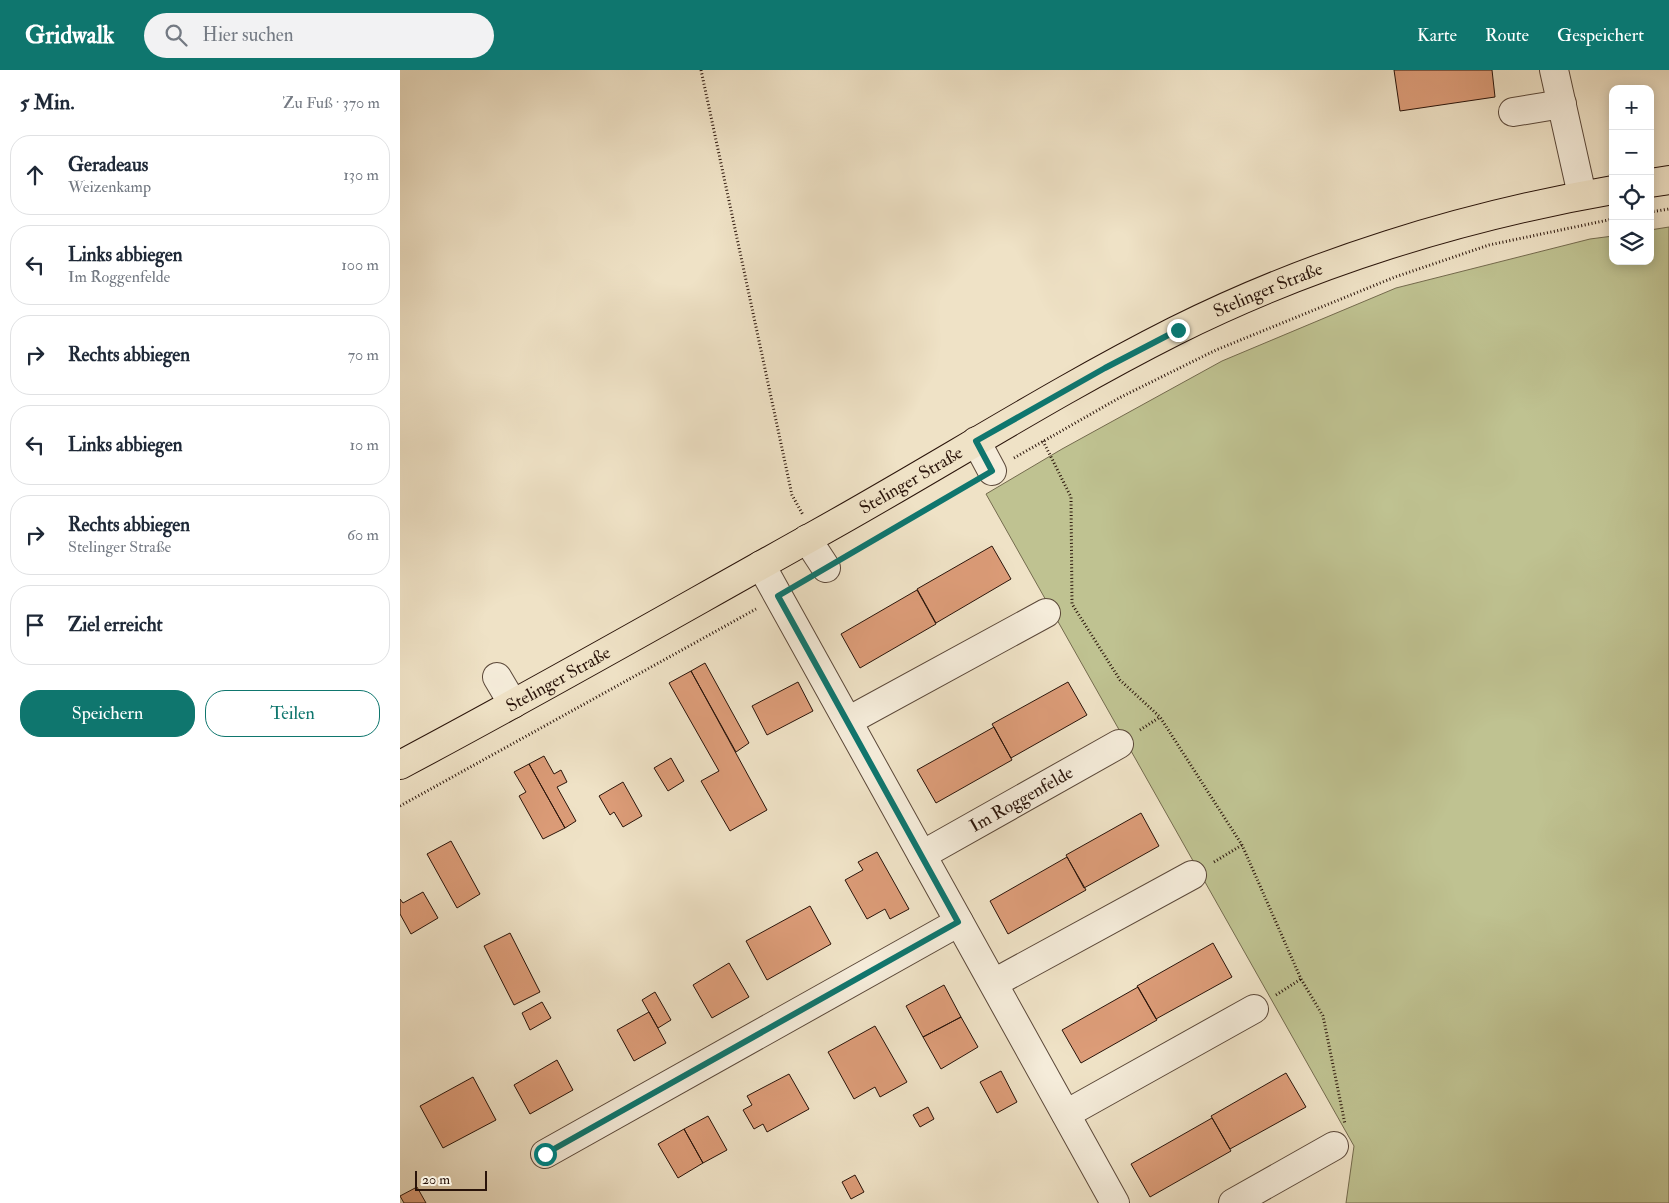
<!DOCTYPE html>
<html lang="de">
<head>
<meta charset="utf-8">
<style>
	body { margin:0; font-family:"IM FELL Double Pica",serif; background:#f2f2f3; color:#1f2937 }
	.controls { position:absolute; right:15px; top:15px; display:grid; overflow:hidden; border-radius:10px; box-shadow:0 2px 12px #0003 }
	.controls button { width:45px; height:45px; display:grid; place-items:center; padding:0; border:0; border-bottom:1px solid #e0e1e3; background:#fff; color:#1f2937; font:25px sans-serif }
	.scale { position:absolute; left:15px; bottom:12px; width:72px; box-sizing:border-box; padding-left:5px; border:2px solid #2a140a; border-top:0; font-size:14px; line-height:18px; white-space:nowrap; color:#2a140a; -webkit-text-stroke:4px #f5ecda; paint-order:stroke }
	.stop { position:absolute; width:15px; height:15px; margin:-11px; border:4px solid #0f766e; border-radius:50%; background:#fff }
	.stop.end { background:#0f766e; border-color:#fff; box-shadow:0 1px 5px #0008 }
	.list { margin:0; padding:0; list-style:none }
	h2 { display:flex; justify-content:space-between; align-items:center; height:65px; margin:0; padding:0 20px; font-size:21px }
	h2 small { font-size:16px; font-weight:400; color:#747a83 }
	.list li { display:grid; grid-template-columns:32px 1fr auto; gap:15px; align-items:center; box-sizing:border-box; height:80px; margin:0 10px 10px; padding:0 10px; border:1px solid #e0e1e3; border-radius:20px }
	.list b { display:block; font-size:19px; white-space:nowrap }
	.list p { margin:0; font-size:16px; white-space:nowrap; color:#747a83 }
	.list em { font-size:16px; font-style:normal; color:#747a83 }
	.actions { display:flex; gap:10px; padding:15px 20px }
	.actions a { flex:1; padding:11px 0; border:1px solid #0f766e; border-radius:20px; text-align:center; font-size:18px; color:#0f766e }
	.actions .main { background:#0f766e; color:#fff }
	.icon { flex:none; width:28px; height:28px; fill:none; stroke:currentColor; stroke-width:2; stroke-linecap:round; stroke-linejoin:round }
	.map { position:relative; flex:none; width:1269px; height:1133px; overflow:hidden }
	header { display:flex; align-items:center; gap:30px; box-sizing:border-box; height:70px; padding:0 25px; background:#0f766e; color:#fff }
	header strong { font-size:24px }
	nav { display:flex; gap:28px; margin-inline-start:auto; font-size:18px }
	.search { width:350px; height:45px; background:#f2f2f3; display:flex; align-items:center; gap:12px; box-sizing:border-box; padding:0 18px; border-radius:28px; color:#747a83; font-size:19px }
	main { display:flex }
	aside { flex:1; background:#fff }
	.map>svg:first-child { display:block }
	.green { fill:#bfc291; stroke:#746b4e }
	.building { fill:#dc9c78; stroke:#2a140a }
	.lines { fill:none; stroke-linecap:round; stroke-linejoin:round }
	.minor-casing { stroke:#5b4839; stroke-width:30 }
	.major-casing { stroke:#2a140a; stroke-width:30 }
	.path { stroke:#2a140a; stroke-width:3; stroke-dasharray:1 2.5; stroke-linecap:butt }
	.minor { stroke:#f5ecda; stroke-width:28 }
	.major { stroke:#efe2c6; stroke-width:28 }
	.route { stroke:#0f766e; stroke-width:6 }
	.labels { text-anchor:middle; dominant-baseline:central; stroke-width:5; stroke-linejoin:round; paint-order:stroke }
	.street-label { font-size:18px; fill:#2a140a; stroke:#f5ecda }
</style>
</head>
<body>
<header>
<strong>Gridwalk</strong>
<div class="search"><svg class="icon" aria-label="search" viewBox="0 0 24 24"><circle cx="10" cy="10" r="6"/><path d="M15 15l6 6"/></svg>Hier suchen</div>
<nav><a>Karte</a><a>Route</a><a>Gespeichert</a></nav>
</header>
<main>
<aside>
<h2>5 Min.<small>Zu Fuß · 370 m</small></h2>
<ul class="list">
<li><svg class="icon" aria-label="ahead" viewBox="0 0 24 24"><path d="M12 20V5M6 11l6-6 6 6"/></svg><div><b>Geradeaus</b><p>Weizenkamp</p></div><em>130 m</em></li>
<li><svg class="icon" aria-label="left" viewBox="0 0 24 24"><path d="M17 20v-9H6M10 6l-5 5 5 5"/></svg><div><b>Links abbiegen</b><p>Im Roggenfelde</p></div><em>100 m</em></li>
<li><svg class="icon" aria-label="right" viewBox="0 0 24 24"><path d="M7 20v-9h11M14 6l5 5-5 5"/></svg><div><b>Rechts abbiegen</b></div><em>70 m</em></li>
<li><svg class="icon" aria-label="left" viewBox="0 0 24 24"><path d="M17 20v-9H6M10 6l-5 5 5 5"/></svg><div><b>Links abbiegen</b></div><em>10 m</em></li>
<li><svg class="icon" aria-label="right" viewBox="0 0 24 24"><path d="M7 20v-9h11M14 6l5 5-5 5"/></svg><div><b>Rechts abbiegen</b><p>Stelinger Straße</p></div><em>60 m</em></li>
<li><svg class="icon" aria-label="arrive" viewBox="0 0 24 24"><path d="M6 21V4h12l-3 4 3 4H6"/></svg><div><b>Ziel erreicht</b></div></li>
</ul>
<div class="actions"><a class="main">Speichern</a><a>Teilen</a></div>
</aside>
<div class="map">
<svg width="1269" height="1133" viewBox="0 0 1269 1133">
	<rect width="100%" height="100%" fill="#efe2c6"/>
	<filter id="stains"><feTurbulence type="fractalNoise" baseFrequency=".004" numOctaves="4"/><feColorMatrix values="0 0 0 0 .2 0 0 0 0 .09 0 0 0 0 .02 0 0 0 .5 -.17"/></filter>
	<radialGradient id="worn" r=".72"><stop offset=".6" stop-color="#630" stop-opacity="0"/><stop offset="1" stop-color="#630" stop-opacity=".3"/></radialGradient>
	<!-- green -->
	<path class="green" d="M 1269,157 L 1269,1133 L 946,1133 L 954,1076 L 586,424 L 662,379 L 822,291 L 996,218 L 1190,169 L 1213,166 L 1213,191 L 1250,191 L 1250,160 Z"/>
	<!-- building -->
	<path class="building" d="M 994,0 L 1092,0 L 1095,27 L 1000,41 Z
		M 592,476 L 611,509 L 536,553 L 517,519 Z
		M 517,520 L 536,554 L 460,598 L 441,564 Z
		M 305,593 L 349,673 L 336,682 L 291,601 Z
		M 291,601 L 367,740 L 330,761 L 301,711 L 319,701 L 269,613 Z
		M 398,612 L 413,641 L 367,665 L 352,636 Z
		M 668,612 L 687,645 L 611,688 L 592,654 Z
		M 594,657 L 612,690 L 536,733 L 517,700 Z
		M 144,686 L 154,704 L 161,700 L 167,712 L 157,717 L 176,751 L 165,758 L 129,694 Z
		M 271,688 L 284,711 L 268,721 L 254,698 Z
		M 129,694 L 165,758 L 143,769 L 119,726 L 126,722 L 114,702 Z
		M 223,712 L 242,746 L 223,757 L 214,742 L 210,745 L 199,726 Z
		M 741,743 L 759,776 L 684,818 L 666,785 Z
		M 51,771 L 80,824 L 57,838 L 27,784 Z
		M 477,782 L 509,839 L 490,849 L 485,839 L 467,849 L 445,810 L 463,800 L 458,792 Z
		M 667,787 L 686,820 L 608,864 L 590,831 Z
		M 23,822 L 38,848 L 11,864 L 0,844 L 0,829 L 3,833 Z
		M 410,836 L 431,874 L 367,910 L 346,871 Z
		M 110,863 L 140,922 L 114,935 L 84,876 Z
		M 813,873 L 832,907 L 756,949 L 737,916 Z
		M 329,893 L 349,927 L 312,948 L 293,915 Z
		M 544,915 L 561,947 L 523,967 L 506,936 Z
		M 738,917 L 757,950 L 681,993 L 662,960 Z
		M 255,922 L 271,950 L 258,958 L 242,930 Z
		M 142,932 L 151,948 L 130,960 L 122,943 Z
		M 249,942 L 266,973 L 234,991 L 217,960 Z
		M 561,947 L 578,977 L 541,999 L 523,967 Z
		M 475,956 L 507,1012 L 480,1027 L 475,1017 L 454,1029 L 428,982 Z
		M 157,990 L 173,1020 L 130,1044 L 114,1015 Z
		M 601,1001 L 617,1032 L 597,1043 L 580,1012 Z
		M 886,1003 L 906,1037 L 830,1079 L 811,1046 Z
		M 389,1004 L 409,1039 L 367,1062 L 363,1054 L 354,1059 L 343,1040 L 352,1035 L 347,1026 Z
		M 73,1007 L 96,1050 L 43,1078 L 20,1036 Z
		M 528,1037 L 534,1049 L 520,1057 L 513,1045 Z
		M 308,1046 L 327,1080 L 303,1093 L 284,1059 Z
		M 812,1048 L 831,1081 L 750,1127 L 731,1094 Z
		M 284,1059 L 303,1093 L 278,1108 L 258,1074 Z
		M 455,1105 L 464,1122 L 451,1129 L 442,1112 Z
		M 17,1117 L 26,1133 L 4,1133 L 0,1126 Z"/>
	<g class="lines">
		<!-- minor casing -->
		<g class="minor-casing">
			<g id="minor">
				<path d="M 1154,0 L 1182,125"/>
				<path d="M 1113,42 L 1162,34"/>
				<path d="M 576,371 L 592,401"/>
				<path d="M 407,469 L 426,498"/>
				<path d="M 361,495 L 715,1133"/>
				<path d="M 97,607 L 113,634"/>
				<path d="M 448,651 L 646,543"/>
				<path id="s1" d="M 522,785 L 719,674"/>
				<path d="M 594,913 L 792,805"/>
				<path d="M 666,1044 L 854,939"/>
				<path d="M 145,1084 L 559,852"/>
				<path d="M 833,1133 L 934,1076"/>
			</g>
		</g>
		<!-- major casing -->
		<g class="major-casing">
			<g id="major">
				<path d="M 1250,113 L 1269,110"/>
				<path id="s2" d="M 0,695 C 140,621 277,542 415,465 C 536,398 652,323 775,261 C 911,193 1063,146 1213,120"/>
			</g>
		</g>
		<!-- path -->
		<path class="path" d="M 301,0 L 392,425 L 403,445
			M 1250,142 L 1269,139
			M 643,371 L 671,427 L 672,534 L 720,610 L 760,647 L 842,775 L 901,909 L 923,946 L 945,1054
			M 614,388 L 719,328 L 816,280 L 995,207 L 1089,175 L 1213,149
			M 448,485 L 570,414
			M 740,660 L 760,647
			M 0,736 L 356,539
			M 814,792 L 842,775
			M 876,925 L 901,909"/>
		<!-- minor -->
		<use href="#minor" class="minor"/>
		<!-- major -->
		<use href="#major" class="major"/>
	</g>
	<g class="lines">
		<!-- route -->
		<path class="route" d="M 145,1084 L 558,852 L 378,526 L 592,401 L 576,371 L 705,298 L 778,260"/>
	</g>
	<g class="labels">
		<!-- street labels -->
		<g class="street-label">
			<text stroke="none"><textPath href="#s2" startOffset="990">Stelinger Straße</textPath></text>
			<text stroke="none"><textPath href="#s2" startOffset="585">Stelinger Straße</textPath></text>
			<text stroke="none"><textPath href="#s2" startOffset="180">Stelinger Straße</textPath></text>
			<text stroke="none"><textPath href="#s1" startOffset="114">Im Roggenfelde</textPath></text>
		</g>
	</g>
	<rect width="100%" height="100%" filter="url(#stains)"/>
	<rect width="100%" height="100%" fill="url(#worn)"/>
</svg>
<div class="controls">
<button>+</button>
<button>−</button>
<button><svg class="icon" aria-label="locate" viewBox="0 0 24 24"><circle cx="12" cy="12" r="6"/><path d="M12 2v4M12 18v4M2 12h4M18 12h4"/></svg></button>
<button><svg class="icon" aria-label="layers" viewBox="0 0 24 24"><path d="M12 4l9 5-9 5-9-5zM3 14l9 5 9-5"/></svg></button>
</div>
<div class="scale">20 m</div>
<div class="stop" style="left:145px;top:1084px"></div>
<div class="stop end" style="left:778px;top:260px"></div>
</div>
</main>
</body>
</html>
